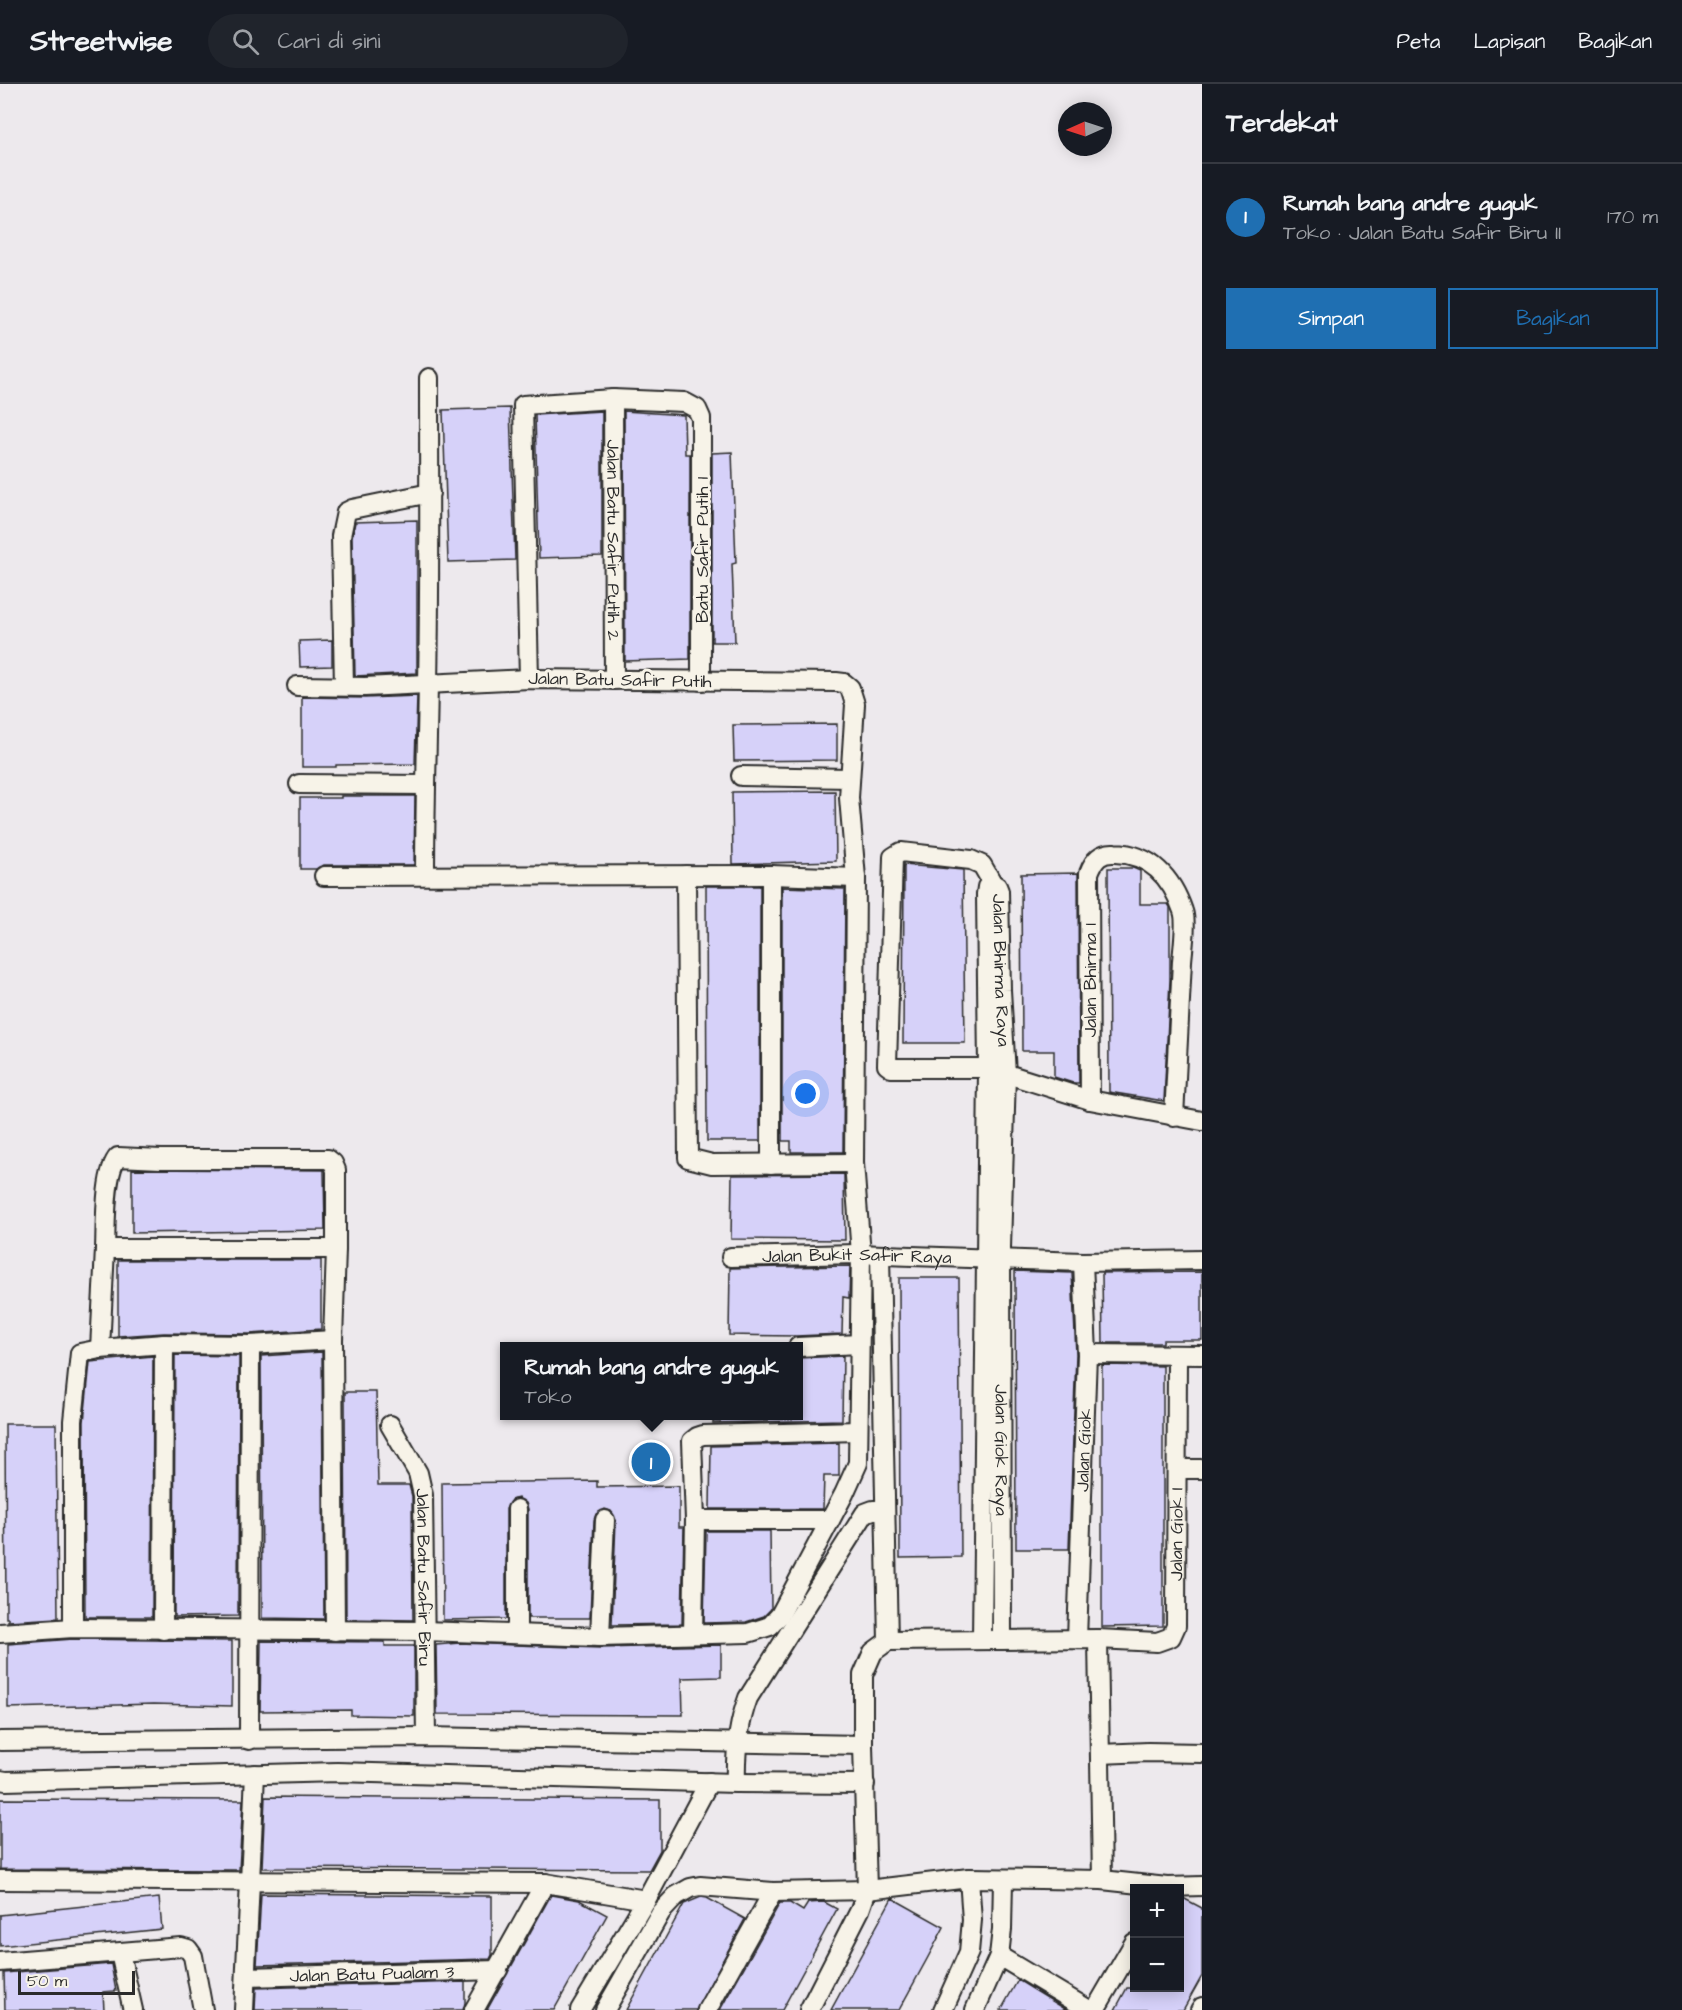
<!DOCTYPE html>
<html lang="id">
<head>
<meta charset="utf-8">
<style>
	body { margin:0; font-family:"Architects Daughter",sans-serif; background:#20242c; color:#f1f3f6 }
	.controls { position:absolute; right:18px; bottom:18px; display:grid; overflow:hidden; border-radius:0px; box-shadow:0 3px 15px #0003 }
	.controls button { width:54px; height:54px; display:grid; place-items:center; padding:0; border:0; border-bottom:2px solid #363941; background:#171b24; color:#f1f3f6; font:30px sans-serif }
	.compass { position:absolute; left:1058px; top:18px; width:54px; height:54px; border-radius:50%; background:#171b24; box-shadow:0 3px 15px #0003; rotate:267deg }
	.scale { position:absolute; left:18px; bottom:15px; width:117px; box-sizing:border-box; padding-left:6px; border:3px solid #2b2b2b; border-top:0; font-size:16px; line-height:21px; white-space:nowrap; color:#2b2b2b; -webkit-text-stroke:4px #f7f3e8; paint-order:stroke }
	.you { position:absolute; left:806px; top:1010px; width:21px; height:21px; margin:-15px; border:4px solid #fff; border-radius:50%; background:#1a73e8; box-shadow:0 0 0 9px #1a73e833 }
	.badge { display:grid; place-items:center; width:39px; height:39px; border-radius:50%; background:#1f6fb2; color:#fff; font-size:20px; font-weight:700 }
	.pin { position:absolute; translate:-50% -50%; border:3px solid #fff; box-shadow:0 2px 6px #0006 }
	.popup { position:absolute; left:500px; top:1258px; width:303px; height:78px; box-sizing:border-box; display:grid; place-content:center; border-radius:0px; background:#171b24; filter:drop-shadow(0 2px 4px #0005); font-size:20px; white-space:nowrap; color:#9ea1a6 }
	.popup b { font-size:22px; color:#f1f3f6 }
	.popup::after { content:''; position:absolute; left:50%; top:100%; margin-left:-12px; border:12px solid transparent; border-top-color:#171b24 }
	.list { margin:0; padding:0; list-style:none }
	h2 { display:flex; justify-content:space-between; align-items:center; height:78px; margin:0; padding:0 24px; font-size:26px }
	h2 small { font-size:20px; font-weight:400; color:#9ea1a6 }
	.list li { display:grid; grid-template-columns:39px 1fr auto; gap:18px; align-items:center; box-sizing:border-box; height:108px; padding:0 24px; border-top:2px solid #363941 }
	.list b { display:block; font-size:22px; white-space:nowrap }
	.list p { margin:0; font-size:20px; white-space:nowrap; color:#9ea1a6 }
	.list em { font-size:20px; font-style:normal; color:#9ea1a6 }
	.actions { display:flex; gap:12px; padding:18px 24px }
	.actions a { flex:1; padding:14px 0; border:2px solid #1f6fb2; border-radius:0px; text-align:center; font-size:21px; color:#1f6fb2 }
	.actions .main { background:#1f6fb2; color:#fff }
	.icon { flex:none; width:33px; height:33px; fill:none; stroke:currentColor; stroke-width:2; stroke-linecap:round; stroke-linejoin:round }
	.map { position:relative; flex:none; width:1202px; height:1926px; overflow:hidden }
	header { display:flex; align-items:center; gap:36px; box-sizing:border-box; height:84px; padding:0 30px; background:#171b24; border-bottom:2px solid #363941 }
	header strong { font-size:28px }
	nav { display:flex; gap:33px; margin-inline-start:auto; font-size:21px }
	.search { width:420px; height:54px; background:#20242c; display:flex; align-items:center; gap:15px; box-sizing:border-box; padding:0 21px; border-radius:33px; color:#9ea1a6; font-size:22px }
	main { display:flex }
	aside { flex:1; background:#171b24 }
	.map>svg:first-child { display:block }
	.building { fill:#d6d1f9; stroke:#2b2b2b; stroke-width:1.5 }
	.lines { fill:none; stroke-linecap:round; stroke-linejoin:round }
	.minor-casing { stroke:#2b2b2b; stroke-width:22 }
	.minor { stroke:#f7f3e8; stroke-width:18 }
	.labels { text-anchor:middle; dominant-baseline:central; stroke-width:6; stroke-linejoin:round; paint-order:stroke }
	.street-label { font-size:18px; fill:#2b2b2b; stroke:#f7f3e8 }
</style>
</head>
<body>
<header>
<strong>Streetwise</strong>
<div class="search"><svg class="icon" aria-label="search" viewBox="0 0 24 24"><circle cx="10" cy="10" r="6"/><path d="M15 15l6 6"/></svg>Cari di sini</div>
<nav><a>Peta</a><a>Lapisan</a><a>Bagikan</a></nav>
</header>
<main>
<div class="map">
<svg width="1202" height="1926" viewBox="0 0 1202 1926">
	<rect width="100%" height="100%" fill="#ede9ed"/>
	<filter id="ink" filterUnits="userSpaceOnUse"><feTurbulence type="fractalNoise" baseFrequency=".0167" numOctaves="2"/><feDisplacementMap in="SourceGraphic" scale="12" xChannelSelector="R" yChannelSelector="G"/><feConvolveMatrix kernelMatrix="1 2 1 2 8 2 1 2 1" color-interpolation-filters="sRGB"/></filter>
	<g filter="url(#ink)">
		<!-- building -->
		<path class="building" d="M 510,324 L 515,476 L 448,478 L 443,326 Z
			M 602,327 L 602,472 L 539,474 L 535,331 Z
			M 624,327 L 684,331 L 685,370 L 690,370 L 690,575 L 625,577 Z
			M 732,368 L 736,479 L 732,480 L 735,558 L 712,558 L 712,369 Z
			M 417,436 L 417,589 L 355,592 L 352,453 L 355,438 Z
			M 332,556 L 332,582 L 300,583 L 299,557 Z
			M 417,612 L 415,680 L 336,681 L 336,683 L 302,683 L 302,613 L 365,614 Z
			M 837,640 L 837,676 L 734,677 L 733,641 Z
			M 835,707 L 836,777 L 733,780 L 732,708 Z
			M 341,712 L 415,712 L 414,781 L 324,781 L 316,785 L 300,785 L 300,714 L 341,714 Z
			M 904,781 L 963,786 L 965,959 L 903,959 Z
			M 1108,784 L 1133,784 L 1140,787 L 1140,820 L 1168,820 L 1170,823 L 1170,896 L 1164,1017 L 1109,1008 Z
			M 1078,789 L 1079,999 L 1073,999 L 1054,993 L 1054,967 L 1022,967 L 1021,790 Z
			M 706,802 L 760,802 L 760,1057 L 707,1057 Z
			M 782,803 L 845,805 L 843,1068 L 791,1068 L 791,1057 L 782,1057 Z
			M 132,1085 L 324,1086 L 325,1146 L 132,1149 Z
			M 844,1090 L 845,1156 L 731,1155 L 732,1091 Z
			M 118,1176 L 321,1176 L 321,1245 L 250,1250 L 164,1249 L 118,1252 Z
			M 850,1182 L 849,1214 L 843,1213 L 842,1250 L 796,1252 L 729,1251 L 730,1184 Z
			M 1015,1187 L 1072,1189 L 1076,1270 L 1069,1465 L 1016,1465 Z
			M 1202,1188 L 1202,1256 L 1163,1256 L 1163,1259 L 1103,1259 L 1102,1189 Z
			M 899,1194 L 959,1194 L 961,1473 L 900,1474 Z
			M 322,1268 L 324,1535 L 262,1534 L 261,1272 Z
			M 175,1271 L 239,1272 L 238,1532 L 174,1533 Z
			M 153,1272 L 152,1533 L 85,1533 L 84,1338 L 90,1278 Z
			M 843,1272 L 842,1336 L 713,1339 L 713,1332 L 798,1332 L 798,1274 Z
			M 1102,1281 L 1163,1282 L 1163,1542 L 1102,1543 Z
			M 345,1308 L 376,1308 L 378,1401 L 409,1401 L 412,1412 L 413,1536 L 346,1535 Z
			M 5,1340 L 56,1340 L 58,1534 L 8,1537 L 8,1534 L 6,1534 Z
			M 839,1359 L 839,1392 L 824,1392 L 823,1425 L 710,1425 L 711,1362 Z
			M 597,1397 L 597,1403 L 679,1402 L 679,1443 L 684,1443 L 682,1540 L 612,1541 L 616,1436 L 611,1427 L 605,1425 L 596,1430 L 594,1436 L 590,1534 L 528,1534 L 528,1425 L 526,1419 L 518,1414 L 511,1416 L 506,1425 L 506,1535 L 443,1536 L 442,1399 Z
			M 706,1447 L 770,1447 L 771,1525 L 764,1532 L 746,1538 L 704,1539 Z
			M 73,1555 L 232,1557 L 232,1622 L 154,1620 L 8,1624 L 8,1560 Z
			M 261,1557 L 385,1558 L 385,1562 L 414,1562 L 414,1632 L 351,1631 L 351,1626 L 260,1627 Z
			M 459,1559 L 600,1564 L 721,1561 L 721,1593 L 682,1594 L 683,1631 L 437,1630 L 436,1561 Z
			M 265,1713 L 660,1716 L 660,1766 L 649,1786 L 262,1784 Z
			M 0,1715 L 243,1716 L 239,1786 L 0,1785 Z
			M 261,1810 L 492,1812 L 492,1871 L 490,1875 L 257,1881 Z
			M 551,1811 L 579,1816 L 607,1831 L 554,1926 L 487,1926 Z
			M 701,1813 L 707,1814 L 745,1835 L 696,1926 L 626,1926 L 684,1820 Z
			M 159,1814 L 162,1845 L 0,1862 L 0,1831 Z
			M 892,1814 L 944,1843 L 927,1875 L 899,1926 L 831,1926 Z
			M 1179,1814 L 1183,1814 L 1202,1824 L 1202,1892 L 1183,1926 L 1115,1926 L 1127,1904 L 1179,1904 Z
			M 824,1818 L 837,1825 L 782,1926 L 720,1926 L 780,1819 L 790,1819 L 803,1827 L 808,1819 Z
			M 111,1880 L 116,1907 L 103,1908 L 104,1926 L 5,1926 L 4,1889 Z
			M 1018,1896 L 1067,1926 L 1001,1926 Z
			M 465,1898 L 465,1919 L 463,1926 L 255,1926 L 256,1904 Z"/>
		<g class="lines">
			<!-- minor casing -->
			<g class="minor-casing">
				<g id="minor">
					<path id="s1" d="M 613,315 L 614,596"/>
					<path d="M 529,595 L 523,321 L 613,315 L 684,318 L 697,325 L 701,334 L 701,597"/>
					<path d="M 344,602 L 341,452 L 346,428 L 352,425 L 430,409"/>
					<path d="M 741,692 L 849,694"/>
					<path d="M 299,700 L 425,701"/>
					<path d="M 425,791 C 425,727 427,663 428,599 C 430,498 429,396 429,294"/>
					<path d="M 686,791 L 688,1074 L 712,1080 L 854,1079"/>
					<path d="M 771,791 L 771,1080"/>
					<path d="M 324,792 L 771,791 L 856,794"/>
					<path d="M 993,800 L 982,781 L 971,776 L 901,768 L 893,773 L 887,981 L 891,984 L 988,984 L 1090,1016 L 1202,1037"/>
					<path d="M 1090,1016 L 1089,789 C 1094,775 1101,768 1115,769 C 1151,770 1172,794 1183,827 C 1187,838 1183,864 1182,877 C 1179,929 1177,981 1174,1033"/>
					<path d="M 105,1165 C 106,1143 104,1088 118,1073 L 161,1075 L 328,1075 L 333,1079 L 336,1086 L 336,1165 L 333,1256 L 335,1547"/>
					<path d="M 880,1171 L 888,1557"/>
					<path id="s2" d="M 731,1173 L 856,1170 L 1083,1178 L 1202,1176"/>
					<path d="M 798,1263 L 859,1260"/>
					<path d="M 100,1265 L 105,1165 L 336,1165"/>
					<path d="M 1087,1270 L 1202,1271"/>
					<path id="s3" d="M 390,1341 L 418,1389 L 423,1411 L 426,1653"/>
					<path d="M 1177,1385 L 1202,1385"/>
					<path d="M 695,1436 L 830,1436"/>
					<path d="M 73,1544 L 73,1337 L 80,1269 L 100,1265 L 164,1260 L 250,1261 L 333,1256"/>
					<path d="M 163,1546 L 164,1260"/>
					<path d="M 0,1549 L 73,1544 L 424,1547 L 600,1553 L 748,1549 L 770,1542 L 780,1531 L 844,1410 L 858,1379 L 861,1170 L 854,1079 L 856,794 L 849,714 L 855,620 L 850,604 L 844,599 L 836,598 L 529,595 L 365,603 L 297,602"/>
					<path d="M 517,1550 L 517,1425"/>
					<path d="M 693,1550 L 695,1436 L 692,1357 L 697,1353 L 703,1351 L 858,1347"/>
					<path d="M 600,1553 L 605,1436"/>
					<path id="s4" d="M 1077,1555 L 1087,1270 L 1083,1178"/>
					<path d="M 1098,1555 L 1102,1796"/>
					<path id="s5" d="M 982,1556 L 988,984 L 986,810 L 987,803 L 993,800 L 997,802 L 999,807 L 1001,906 L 1006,990 L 1001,1164 L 1002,1556"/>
					<path d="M 249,1656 L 250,1261"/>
					<path d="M 0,1657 L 426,1653 L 863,1661"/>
					<path d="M 1100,1670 L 1148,1668 L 1202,1669"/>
					<path d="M 0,1696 L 6,1697 L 337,1688 L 736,1699 L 865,1700"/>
					<path d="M 736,1699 C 735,1670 738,1641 748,1614 L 865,1429 L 873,1426 L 885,1426"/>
					<path d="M 0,1796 L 545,1799 L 646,1816 L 709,1698"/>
					<path d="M 120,1869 L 133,1926"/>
					<path d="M 999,1872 L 1089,1926"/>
					<path d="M 0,1878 L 181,1863 L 188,1865 L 193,1872 L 203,1926"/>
					<path id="s6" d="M 246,1893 L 498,1886"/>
					<path d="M 244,1926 L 255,1690"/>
					<path d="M 474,1926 L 545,1799"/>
					<path d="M 580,1926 L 646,1816"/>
					<path d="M 605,1926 L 661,1828 L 676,1812 L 690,1804 L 700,1802 L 773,1808 L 867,1806 L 969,1794 L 1102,1796 L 1167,1803 L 1202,1802"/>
					<path d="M 707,1926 L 773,1808"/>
					<path id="s7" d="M 809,1926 L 860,1826 L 867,1806 L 863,1661 L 863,1591 L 873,1568 L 888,1557 L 1098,1555 L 1157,1558 L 1171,1553 L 1176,1542 L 1177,1271"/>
					<path d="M 943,1926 L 969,1868 L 972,1836 L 969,1794"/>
					<path d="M 975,1926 L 999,1872 L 1002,1845 L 1003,1796"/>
					<path d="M 1095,1926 L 1134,1859"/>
					<path d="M 1200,1926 L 1202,1923"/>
				</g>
			</g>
			<!-- minor -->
			<use href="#minor" class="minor"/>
		</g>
	</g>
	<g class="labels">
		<!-- street labels -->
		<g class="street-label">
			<text stroke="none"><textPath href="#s1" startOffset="141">Jalan Batu Safir Putih 2</textPath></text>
			<text transform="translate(702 466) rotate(-90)">Batu Safir Putih 1</text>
			<text transform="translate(620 596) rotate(1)">Jalan Batu Safir Putih</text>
			<text stroke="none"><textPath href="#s5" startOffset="849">Jalan Bhirma Raya</textPath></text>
			<text transform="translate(1090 896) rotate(-90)">Jalan Bhirma I</text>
			<text stroke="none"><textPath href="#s2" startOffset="126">Jalan Bukit Safir Raya</textPath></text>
			<text stroke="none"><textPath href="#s5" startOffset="1329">Jalan Giok Raya</textPath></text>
			<text stroke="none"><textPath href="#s4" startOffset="189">Jalan Giok</textPath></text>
			<text stroke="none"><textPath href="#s7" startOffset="780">Jalan Giok I</textPath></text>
			<text stroke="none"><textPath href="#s3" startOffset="160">Jalan Batu Safir Biru</textPath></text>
			<text stroke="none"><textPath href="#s6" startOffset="126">Jalan Batu Pualam 3</textPath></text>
		</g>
	</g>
</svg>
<div class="controls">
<button>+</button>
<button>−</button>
</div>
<svg class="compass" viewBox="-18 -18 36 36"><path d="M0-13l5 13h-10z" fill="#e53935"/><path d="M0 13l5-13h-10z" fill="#9ea1a6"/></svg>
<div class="scale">50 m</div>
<div class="you"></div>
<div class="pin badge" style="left:651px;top:1378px">1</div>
<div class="popup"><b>Rumah bang andre guguk</b>Toko</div>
</div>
<aside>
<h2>Terdekat<small></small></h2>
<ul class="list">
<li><span class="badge">1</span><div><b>Rumah bang andre guguk</b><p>Toko · Jalan Batu Safir Biru II</p></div><em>170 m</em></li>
</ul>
<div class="actions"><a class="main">Simpan</a><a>Bagikan</a></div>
</aside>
</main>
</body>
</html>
